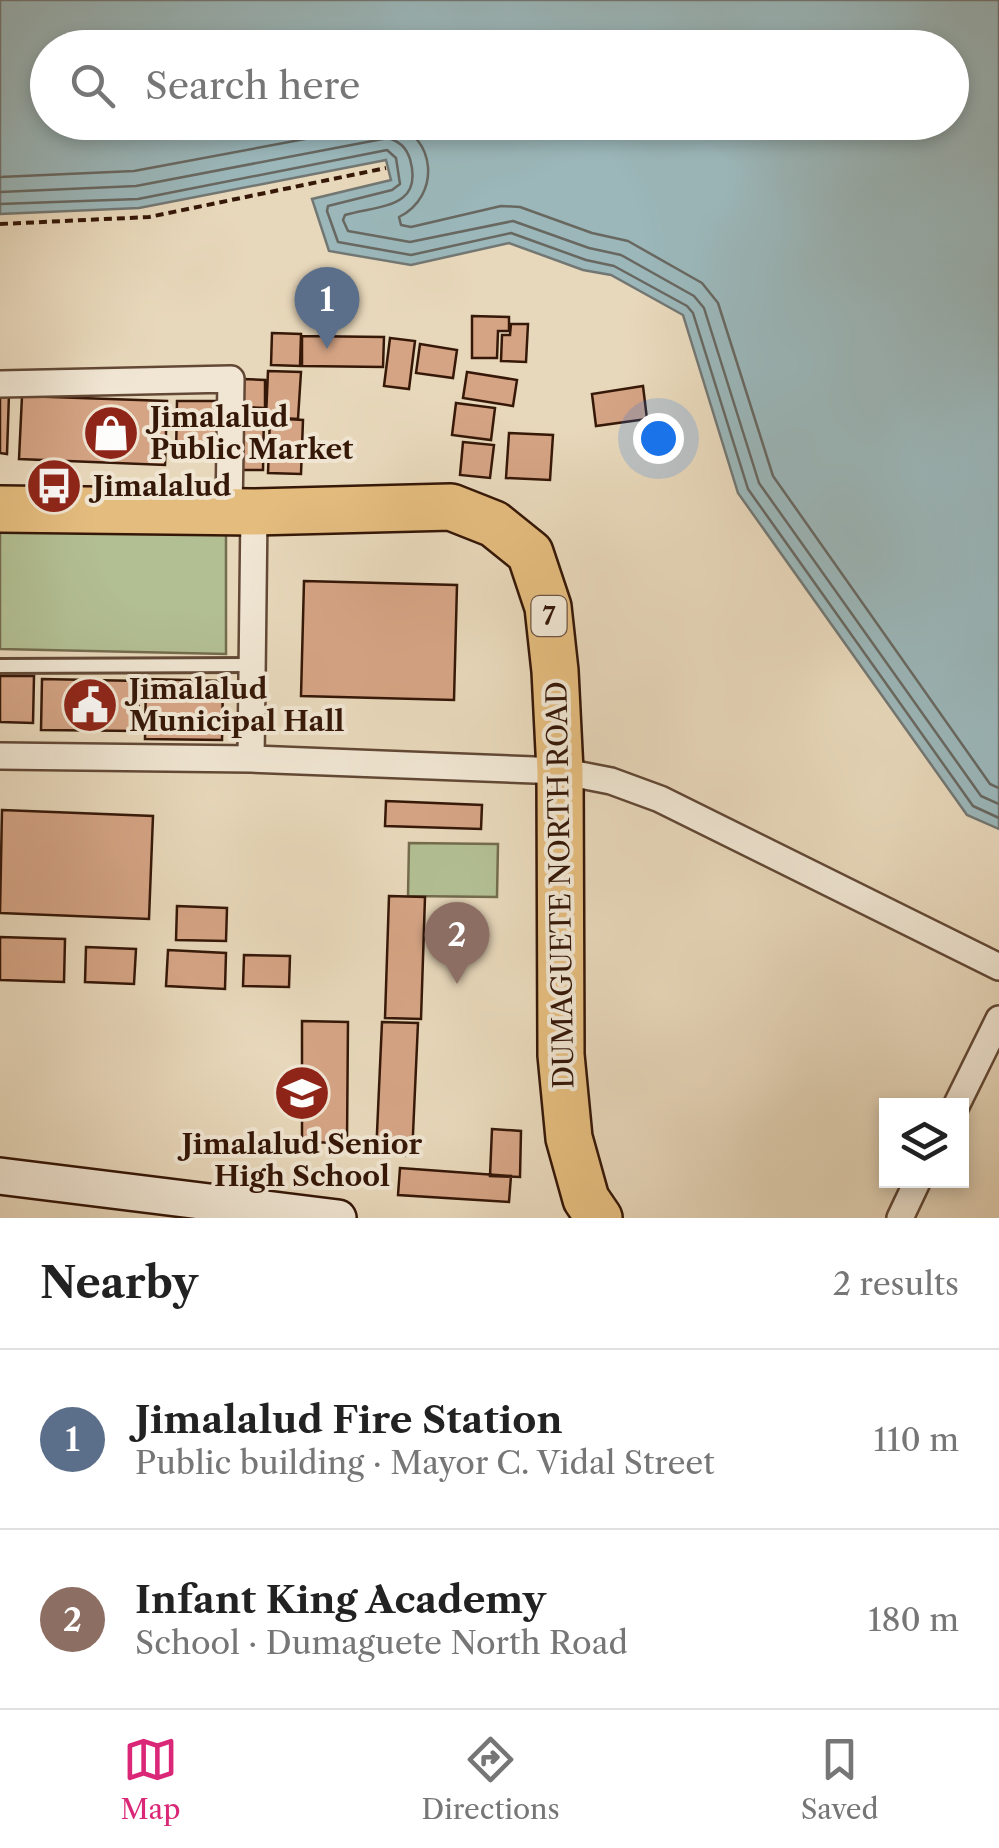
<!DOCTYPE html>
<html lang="en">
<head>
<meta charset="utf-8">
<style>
	body { margin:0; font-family:"Libre Caslon Text",serif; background:#f2f2f2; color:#222 }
	.controls { position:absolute; right:30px; bottom:30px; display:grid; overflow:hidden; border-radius:0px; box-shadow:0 5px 15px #0003 }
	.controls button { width:90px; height:90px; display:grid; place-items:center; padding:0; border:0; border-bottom:2px solid #e0e0e0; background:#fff; color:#222; font:50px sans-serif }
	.you { position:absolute; left:658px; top:438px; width:35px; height:35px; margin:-25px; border:8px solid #fff; border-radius:50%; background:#1a73e8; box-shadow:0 0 0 15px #1a73e833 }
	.badge { display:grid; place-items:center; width:65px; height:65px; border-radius:50%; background:#db2777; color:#fff; font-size:32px; font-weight:700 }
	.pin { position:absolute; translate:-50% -82px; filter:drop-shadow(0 2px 5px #0008) }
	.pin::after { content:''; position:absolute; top:52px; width:35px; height:30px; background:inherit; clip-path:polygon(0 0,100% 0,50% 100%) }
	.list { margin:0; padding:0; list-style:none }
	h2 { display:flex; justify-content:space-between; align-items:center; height:130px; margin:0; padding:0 40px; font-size:42px }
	h2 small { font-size:32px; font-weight:400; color:#767676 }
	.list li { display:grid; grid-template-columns:65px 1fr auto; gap:30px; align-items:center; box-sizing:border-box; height:180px; padding:0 40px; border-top:2px solid #e0e0e0 }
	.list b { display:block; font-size:38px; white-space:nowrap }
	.list p { margin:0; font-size:32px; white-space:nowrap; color:#767676 }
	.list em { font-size:32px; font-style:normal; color:#767676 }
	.icon { flex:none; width:55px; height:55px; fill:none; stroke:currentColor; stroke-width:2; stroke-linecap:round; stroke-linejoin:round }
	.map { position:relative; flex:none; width:999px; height:1218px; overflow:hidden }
	.search { position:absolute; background:#fff; box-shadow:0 5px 15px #0003; left:30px; right:30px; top:30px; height:110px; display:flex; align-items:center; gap:25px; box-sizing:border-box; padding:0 35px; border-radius:55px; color:#767676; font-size:38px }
	.sheet { height:490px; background:#fff }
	nav { display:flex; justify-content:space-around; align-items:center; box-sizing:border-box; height:140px; border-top:2px solid #e0e0e0; background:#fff; font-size:28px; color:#767676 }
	nav a { display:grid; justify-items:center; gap:5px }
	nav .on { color:#db2777 }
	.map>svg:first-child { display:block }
	.green { fill:#b2bf93; stroke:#746c4e; stroke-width:2.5 }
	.water { fill:#9bb7ba; stroke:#737773; stroke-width:2.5; fill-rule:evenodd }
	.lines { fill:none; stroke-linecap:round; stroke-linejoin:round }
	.shore { stroke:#686861; stroke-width:2.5 }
	.building { fill:#d5a485; stroke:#361808; stroke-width:2.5 }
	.lane-casing { stroke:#624835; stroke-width:18 }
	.street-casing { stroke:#624835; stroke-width:30 }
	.secondary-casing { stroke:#361808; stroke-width:40 }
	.highway-casing { stroke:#361808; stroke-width:50 }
	.path { stroke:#361808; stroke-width:4; stroke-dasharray:8 5; stroke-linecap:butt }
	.lane { stroke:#f0e6d3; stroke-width:12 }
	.street { stroke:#f0e6d3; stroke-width:25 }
	.secondary { stroke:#f0e6d3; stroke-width:35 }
	.highway { stroke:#e4bc7e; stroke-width:45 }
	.labels { text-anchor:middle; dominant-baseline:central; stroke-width:8; stroke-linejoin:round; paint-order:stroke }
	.shield { fill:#f0e6d3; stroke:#6e5645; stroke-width:2.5 }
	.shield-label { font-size:25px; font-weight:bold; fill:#361808 }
	.poi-label { font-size:28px; font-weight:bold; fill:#361808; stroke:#f0e6d3; text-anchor:start }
	.street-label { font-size:28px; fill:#361808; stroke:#f0e6d3 }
</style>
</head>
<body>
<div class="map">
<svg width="999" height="1218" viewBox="0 0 999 1218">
	<rect width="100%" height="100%" fill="#e8d8bb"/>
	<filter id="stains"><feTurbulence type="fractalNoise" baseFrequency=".002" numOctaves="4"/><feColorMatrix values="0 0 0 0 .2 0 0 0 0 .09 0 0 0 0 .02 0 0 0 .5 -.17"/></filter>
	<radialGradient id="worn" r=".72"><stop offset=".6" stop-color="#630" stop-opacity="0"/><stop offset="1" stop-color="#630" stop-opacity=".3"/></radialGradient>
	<!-- green -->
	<path class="green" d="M 0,523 L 226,527 L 226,654 L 0,649 Z
		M 409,843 L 498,844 L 497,897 L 408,896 Z"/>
	<!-- water -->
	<path class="water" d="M 0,0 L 999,0 L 999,829 L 967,815 L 738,493 L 683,315 L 611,275 L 583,270 L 509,243 L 411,265 L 329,251 L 312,199 L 391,180 L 386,160 L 139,208 L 0,214 ZM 48,48 L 952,48 L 952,122 L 48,122 Z"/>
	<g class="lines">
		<!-- shore -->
		<path class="shore" d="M 0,177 L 134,171 L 391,123 C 437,136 441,196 399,217 L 401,225 L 411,227 L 501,206 L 520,207 L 592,233 L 628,241 L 702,283 L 718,303 L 773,476 L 990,784 L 999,788
			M 0,192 L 136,186 L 388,138 C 400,142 406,147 410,159 C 424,209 379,205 345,215 L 343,220 L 348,231 L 410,242 L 513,221 L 589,248 L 621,255 L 694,296 L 704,308 L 759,483 L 981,796 L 999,804
			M 0,204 L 138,199 L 387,150 L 396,158 L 400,184 L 392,190 L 328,206 L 327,211 L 338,242 L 411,255 L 511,233 L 586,260 L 614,266 L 687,306 L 693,313 L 748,489 L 973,806 L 999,818"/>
	</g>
	<!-- building -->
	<path class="building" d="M 472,316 L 509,317 L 509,331 L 498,331 L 497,358 L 472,358 Z
		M 511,324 L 528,324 L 526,362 L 501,361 L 502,335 L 510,335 Z
		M 272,333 L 301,334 L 300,366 L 271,365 Z
		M 302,336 L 384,337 L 383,367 L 302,366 Z
		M 390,338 L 415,341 L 409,389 L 384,386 Z
		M 420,344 L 457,350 L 453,378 L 416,373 Z
		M 268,371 L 301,372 L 298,419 L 266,417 Z
		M 467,372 L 517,380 L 513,406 L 463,398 Z
		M 243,379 L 265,380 L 265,408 L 242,407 Z
		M 643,386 L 647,419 L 596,426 L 592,394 Z
		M 0,394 L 9,394 L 7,454 L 0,453 Z
		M 22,396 L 167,401 L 165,465 L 19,459 Z
		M 177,401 L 218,401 L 217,458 L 176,457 Z
		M 456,403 L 495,408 L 491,440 L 452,435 Z
		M 242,409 L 264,410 L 263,470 L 241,470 Z
		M 270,418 L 303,420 L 301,474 L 268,473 Z
		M 509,433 L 553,435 L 550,480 L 506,478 Z
		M 463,442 L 494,445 L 490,478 L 460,475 Z
		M 304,581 L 457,585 L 454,700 L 301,696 Z
		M 0,676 L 34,676 L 33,723 L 0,722 Z
		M 42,679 L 139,681 L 138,731 L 41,730 Z
		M 146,679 L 223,681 L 222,740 L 145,739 Z
		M 386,801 L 482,805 L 481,829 L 385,826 Z
		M 2,810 L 153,816 L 149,919 L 0,913 Z
		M 389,896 L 425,897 L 421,1019 L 385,1018 Z
		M 177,906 L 227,908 L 226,941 L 176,940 Z
		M 0,937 L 65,939 L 64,982 L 0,980 Z
		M 86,947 L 136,949 L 134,984 L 85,982 Z
		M 168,950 L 226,953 L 225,989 L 166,986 Z
		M 244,955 L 290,956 L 289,987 L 243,986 Z
		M 302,1021 L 348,1022 L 347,1143 L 302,1142 Z
		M 382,1022 L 418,1023 L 412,1156 L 376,1155 Z
		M 492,1129 L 521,1131 L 520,1177 L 490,1176 Z
		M 400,1168 L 511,1176 L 509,1202 L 398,1195 Z"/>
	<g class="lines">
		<!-- lane casing -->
		<g class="lane-casing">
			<path id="lane" d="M 0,666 L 252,665"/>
		</g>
		<!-- street casing -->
		<g class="street-casing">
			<path id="street" d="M 0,384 L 231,379 L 229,512
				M 0,756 L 251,759 L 560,771 L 611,781 L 660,799 L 999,967
				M 251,759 L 254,512
				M 956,1106 L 999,1019
				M 900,1218 L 918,1180"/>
		</g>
		<!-- secondary casing -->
		<g class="secondary-casing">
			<path id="secondary" d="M 0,1176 L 338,1218"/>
		</g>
		<!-- highway casing -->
		<g class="highway-casing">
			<path id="highway" d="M 0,509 L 254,512 L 451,507 L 494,524 L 530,553 L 548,607 L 555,671 L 560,771 L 561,1055 L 569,1138 L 586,1199 L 599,1218"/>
		</g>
		<!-- path -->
		<path class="path" d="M 0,224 L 149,217 L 386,168"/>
		<!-- lane -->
		<use href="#lane" class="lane"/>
		<!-- street -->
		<use href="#street" class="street"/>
		<!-- secondary -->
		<use href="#secondary" class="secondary"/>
		<!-- highway -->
		<use href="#highway" class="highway"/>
	</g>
	<!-- icons -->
	<defs>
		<g id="shop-disc" transform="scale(2.875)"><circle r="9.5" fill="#8f2418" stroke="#f0e6d3"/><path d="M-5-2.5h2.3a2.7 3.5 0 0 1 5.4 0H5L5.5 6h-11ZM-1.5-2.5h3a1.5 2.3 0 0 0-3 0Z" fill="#fff"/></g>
		<g id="bus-disc" transform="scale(2.875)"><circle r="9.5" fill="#8f2418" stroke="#f0e6d3"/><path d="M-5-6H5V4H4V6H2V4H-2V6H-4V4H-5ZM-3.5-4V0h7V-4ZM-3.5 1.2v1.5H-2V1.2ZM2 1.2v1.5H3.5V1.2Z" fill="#fff"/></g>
		<g id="civic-disc" transform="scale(2.875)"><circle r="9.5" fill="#8f2418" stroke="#f0e6d3"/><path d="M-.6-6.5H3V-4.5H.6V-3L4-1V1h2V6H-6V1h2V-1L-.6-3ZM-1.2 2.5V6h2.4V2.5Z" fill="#fff"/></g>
		<g id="school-disc" transform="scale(2.875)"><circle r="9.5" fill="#8f2418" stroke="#f0e6d3"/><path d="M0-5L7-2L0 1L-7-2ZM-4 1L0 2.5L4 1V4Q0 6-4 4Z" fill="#fff"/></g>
	</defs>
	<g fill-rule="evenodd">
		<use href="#shop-disc" x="111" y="433"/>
		<use href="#bus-disc" x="54" y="486"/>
		<use href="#civic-disc" x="90" y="705"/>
		<use href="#school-disc" x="302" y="1093"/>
	</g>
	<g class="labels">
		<!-- shield labels -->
		<rect class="shield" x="531.5" y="596" width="35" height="40" rx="8"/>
		<g class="shield-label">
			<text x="549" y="616">7</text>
		</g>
		<!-- poi labels -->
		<g class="poi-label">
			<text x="150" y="417">Jimalalud<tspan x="150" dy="32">Public Market</tspan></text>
			<text x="93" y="486">Jimalalud</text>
			<text x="129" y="689">Jimalalud<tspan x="129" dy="32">Municipal Hall</tspan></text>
			<text x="302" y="1144" text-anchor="middle">Jimalalud Senior<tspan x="302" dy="32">High School</tspan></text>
		</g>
		<!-- street labels -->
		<g class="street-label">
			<text transform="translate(560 885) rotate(-91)">DUMAGUETE NORTH ROAD</text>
		</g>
	</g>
	<rect width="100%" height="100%" filter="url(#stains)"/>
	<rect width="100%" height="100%" fill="url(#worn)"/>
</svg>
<div class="controls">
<button><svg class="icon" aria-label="layers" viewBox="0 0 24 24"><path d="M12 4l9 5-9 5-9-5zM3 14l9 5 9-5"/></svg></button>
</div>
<div class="you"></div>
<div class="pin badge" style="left:327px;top:349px;background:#5c6f8a">1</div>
<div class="pin badge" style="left:457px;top:984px;background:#8d6e63">2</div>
<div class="search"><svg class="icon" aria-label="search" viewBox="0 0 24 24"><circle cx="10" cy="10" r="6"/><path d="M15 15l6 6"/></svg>Search here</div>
</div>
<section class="sheet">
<h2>Nearby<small>2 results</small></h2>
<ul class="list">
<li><span class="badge" style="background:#5c6f8a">1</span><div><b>Jimalalud Fire Station</b><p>Public building · Mayor C. Vidal Street</p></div><em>110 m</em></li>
<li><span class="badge" style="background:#8d6e63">2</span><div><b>Infant King Academy</b><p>School · Dumaguete North Road</p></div><em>180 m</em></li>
</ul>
</section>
<nav>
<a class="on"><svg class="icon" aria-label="map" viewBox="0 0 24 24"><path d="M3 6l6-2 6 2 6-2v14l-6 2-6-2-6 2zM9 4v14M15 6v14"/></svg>Map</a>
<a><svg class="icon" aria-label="directions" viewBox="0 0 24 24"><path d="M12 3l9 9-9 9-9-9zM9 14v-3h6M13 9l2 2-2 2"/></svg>Directions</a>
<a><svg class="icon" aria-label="saved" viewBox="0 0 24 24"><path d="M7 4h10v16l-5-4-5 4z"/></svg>Saved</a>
</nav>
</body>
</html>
